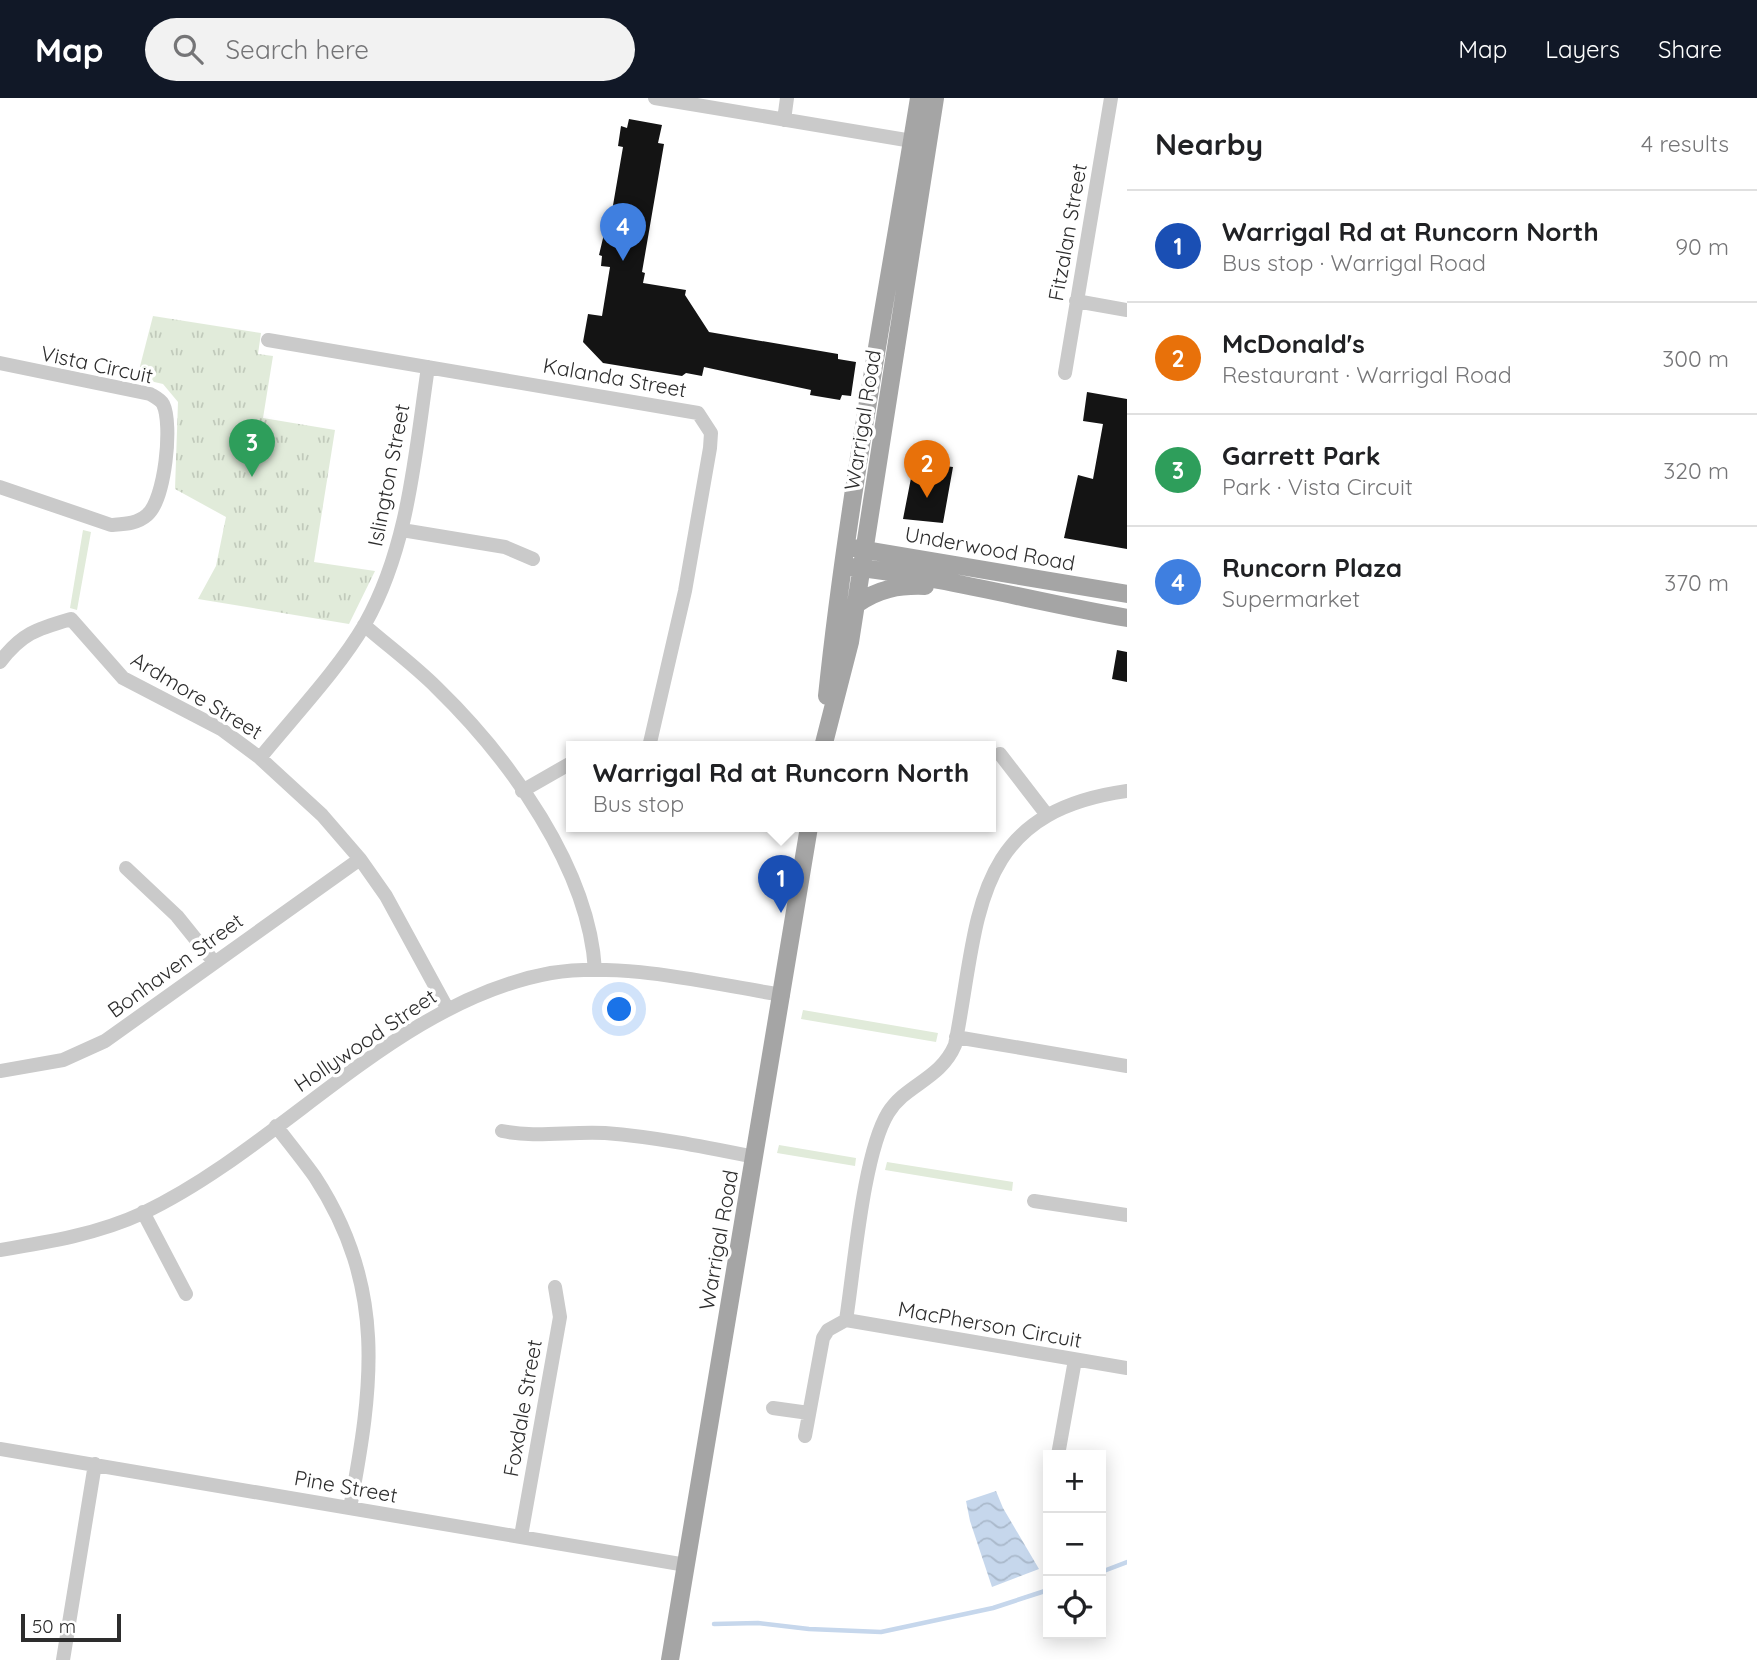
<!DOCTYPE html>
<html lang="en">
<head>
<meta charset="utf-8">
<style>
	body { margin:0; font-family:Quicksand,sans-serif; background:#f2f2f2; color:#202124 }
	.controls { position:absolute; right:21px; bottom:21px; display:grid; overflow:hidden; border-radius:0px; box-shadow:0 4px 18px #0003 }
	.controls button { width:63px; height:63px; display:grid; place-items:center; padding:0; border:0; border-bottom:2px solid #e0e0e0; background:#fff; color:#202124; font:35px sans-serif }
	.scale { position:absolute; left:21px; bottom:18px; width:100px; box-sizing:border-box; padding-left:7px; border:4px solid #2d2d2d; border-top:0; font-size:19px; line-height:24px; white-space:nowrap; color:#2d2d2d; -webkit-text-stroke:5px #fff; paint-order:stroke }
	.you { position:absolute; left:620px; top:912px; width:24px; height:24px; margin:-18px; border:5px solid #fff; border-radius:50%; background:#1a73e8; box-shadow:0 0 0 10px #1a73e833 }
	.badge { display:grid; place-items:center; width:46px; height:46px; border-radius:50%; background:#111827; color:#fff; font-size:23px; font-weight:700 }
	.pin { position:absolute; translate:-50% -58px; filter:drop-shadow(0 2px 4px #0008) }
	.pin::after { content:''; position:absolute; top:37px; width:24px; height:21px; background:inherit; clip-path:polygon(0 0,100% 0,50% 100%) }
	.popup { position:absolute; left:566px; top:643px; width:430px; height:91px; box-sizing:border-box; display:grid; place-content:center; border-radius:0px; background:#fff; filter:drop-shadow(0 2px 5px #0005); font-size:23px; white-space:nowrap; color:#757577 }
	.popup b { font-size:26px; color:#202124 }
	.popup::after { content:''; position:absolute; left:50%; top:100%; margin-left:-14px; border:14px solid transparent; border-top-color:#fff }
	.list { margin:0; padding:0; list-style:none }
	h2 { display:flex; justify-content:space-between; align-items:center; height:91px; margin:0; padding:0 28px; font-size:30px }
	h2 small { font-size:23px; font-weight:400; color:#757577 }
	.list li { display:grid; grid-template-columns:46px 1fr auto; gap:21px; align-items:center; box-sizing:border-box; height:112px; padding:0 28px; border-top:2px solid #e0e0e0 }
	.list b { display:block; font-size:26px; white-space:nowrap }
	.list p { margin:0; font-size:23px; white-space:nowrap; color:#757577 }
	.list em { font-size:23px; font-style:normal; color:#757577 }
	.icon { flex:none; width:38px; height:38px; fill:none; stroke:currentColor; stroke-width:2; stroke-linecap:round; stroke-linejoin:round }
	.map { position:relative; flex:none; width:1127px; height:1562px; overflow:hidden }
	header { display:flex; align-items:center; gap:42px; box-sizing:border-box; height:98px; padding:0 35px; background:#111827; color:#fff }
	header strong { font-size:33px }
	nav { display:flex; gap:38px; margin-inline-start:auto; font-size:24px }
	.search { width:490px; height:63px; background:#f2f2f2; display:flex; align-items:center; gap:18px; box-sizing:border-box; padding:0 24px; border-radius:38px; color:#757577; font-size:26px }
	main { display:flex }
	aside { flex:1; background:#fff }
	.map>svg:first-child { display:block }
	.grass { fill:#e1ebda }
	.park { fill:url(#park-tufts) }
	.water { fill:url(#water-waves) }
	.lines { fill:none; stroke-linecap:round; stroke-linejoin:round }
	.stream { stroke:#c6d7ec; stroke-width:4.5 }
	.building { fill:#141414 }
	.minor { stroke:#cacaca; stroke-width:14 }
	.major { stroke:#a5a5a5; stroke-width:18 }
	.labels { text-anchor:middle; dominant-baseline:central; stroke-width:7; stroke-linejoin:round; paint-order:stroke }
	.street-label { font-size:21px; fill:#2d2d2d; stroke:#fff }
</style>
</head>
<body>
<header>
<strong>Map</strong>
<div class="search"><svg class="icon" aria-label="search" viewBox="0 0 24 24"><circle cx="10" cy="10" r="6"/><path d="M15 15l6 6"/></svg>Search here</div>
<nav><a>Map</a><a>Layers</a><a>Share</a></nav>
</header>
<main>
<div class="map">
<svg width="1127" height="1562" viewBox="0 0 1127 1562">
	<defs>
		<pattern id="park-tufts" width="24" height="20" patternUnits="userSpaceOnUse" patternTransform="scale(1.75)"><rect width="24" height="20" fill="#e1ebda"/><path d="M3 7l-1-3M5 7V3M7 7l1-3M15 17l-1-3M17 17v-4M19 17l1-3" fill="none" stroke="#c1cabb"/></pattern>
		<pattern id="water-waves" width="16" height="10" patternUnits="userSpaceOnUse" patternTransform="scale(1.75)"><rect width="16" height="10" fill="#c6d7ec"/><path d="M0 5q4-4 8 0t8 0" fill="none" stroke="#aab9cb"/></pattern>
	</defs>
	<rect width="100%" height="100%" fill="#fff"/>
	<!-- grass -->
	<path class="grass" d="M 83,432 L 91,434 L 77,512 L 70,510 Z
		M 803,912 L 938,935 L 936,944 L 801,921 Z
		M 779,1047 L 856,1060 L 855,1068 L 777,1055 Z
		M 887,1064 L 1013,1084 L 1012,1093 L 885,1072 Z"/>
	<!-- park -->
	<path class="park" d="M 153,218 L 261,235 L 258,256 L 273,258 L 263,320 L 335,332 L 314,464 L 375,473 L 349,526 L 198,501 L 216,468 L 226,419 L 175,391 L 178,304 L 163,286 L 137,280 Z"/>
	<!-- water -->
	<path class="water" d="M 996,1393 L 1003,1410 L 1039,1471 L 992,1489 L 970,1423 L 966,1403 Z"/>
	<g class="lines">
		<!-- stream -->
		<path class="stream" d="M 1101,1474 L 1127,1464
			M 714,1526 L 758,1525 L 809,1531 L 881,1534 L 993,1510 L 1048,1492"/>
	</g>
	<!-- building -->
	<path class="building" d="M 629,21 L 662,27 L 658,45 L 664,46 L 642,174 L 645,175 L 643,185 L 686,192 L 685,197 L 709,234 L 838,256 L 838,261 L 856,264 L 851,298 L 842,297 L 840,302 L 810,297 L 811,292 L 704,269 L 702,278 L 686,275 L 682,278 L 603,265 L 583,244 L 588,216 L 602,218 L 610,169 L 601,168 L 602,158 L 599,157 L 608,119 L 611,119 L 623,49 L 618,48 L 621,28 L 627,30 Z
		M 1087,294 L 1127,301 L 1127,451 L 1064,440 L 1078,377 L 1093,381 L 1103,326 L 1083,323 Z
		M 920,365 L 953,369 L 943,425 L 903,421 L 912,375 L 918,377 Z
		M 1117,552 L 1127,554 L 1127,584 L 1112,581 Z"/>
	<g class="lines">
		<!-- minor -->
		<path class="minor" d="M 655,0 L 912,43
			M 784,22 L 787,0
			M 1076,203 L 1127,212
			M 268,242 L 698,315 L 711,335 L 710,350 L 685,493 L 649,649
			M 0,265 L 150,296 C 155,299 160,301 163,306 C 173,326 165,402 147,417 C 137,426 124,426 111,427 L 0,389
			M 1065,275 L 1111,0
			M 402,432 L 505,449 L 533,461
			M 364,527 C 388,548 414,567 437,590 C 509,660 589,770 595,872
			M 0,564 C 22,535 37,531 71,521 L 123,580 L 221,631 L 260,660 L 322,717 L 360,761 L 386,798 L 447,910
			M 1000,656 L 1047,717
			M 260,660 C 294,618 338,572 365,526 C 409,448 415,356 428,269
			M 522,693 L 571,665
			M 126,770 L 177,818 L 214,864
			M 956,939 L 1127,968
			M 0,973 L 63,962 L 105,943 L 360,761
			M 276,1028 C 289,1045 303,1062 315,1079 C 387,1189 373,1288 350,1410
			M 502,1033 C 536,1040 570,1033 605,1035 C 656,1039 705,1049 755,1059
			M 1034,1103 L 1127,1117
			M 143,1114 L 186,1196
			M 0,1152 C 49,1144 98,1136 143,1115 C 282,1049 396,903 551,875 C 623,863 711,886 783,897
			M 846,1222 L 1127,1270
			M 773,1310 L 809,1315
			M 805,1338 L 823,1240 L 828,1232 L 846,1222 C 854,1172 863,1056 888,1015 C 906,986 940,982 955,947 C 980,821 969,715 1127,693
			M 0,1351 L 686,1467
			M 1058,1357 L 1075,1262
			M 521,1438 L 560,1219 L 555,1189
			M 63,1562 L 95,1366"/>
		<!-- major -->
		<path class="major" d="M 854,450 L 1127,496
			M 852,469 C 945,479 1035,504 1127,520
			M 857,506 C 878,491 899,487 925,488
			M 827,598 C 848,397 887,199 919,0
			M 823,649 L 850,544 L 935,0
			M 670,1562 L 809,729"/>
	</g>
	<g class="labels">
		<!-- street labels -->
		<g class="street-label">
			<text transform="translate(1067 134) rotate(-80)">Fitzalan Street</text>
			<text transform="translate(97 266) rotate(12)">Vista Circuit</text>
			<text transform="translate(615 279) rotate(10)">Kalanda Street</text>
			<text transform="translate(862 322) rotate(-81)">Warrigal Road</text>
			<text transform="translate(388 377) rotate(-79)">Islington Street</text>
			<text transform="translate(990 450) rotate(10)">Underwood Road</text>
			<text transform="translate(197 597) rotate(31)">Ardmore Street</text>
			<text transform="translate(175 867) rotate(-36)">Bonhaven Street</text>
			<text transform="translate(365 942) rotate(-34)">Hollywood Street</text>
			<text transform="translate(718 1142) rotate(-80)">Warrigal Road</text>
			<text transform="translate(990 1226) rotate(10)">MacPherson Circuit</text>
			<text transform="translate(522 1310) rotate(-80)">Foxdale Street</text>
			<text transform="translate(346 1388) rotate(10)">Pine Street</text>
		</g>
	</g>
</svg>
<div class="controls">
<button>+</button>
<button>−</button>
<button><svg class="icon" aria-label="locate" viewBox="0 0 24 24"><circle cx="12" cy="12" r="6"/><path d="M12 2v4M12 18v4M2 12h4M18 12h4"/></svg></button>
</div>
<div class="scale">50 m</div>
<div class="you"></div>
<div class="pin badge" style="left:781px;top:815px;background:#1a4fb4">1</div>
<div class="popup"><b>Warrigal Rd at Runcorn North</b>Bus stop</div>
<div class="pin badge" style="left:927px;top:400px;background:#e8710a">2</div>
<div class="pin badge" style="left:252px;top:379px;background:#2e9e5b">3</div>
<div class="pin badge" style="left:623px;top:163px;background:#3f7fe0">4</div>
</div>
<aside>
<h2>Nearby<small>4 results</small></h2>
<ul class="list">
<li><span class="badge" style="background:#1a4fb4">1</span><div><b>Warrigal Rd at Runcorn North</b><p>Bus stop · Warrigal Road</p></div><em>90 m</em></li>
<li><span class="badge" style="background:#e8710a">2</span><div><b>McDonald's</b><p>Restaurant · Warrigal Road</p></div><em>300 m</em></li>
<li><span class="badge" style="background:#2e9e5b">3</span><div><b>Garrett Park</b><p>Park · Vista Circuit</p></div><em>320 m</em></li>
<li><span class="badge" style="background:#3f7fe0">4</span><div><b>Runcorn Plaza</b><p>Supermarket</p></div><em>370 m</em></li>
</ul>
</aside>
</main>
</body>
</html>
